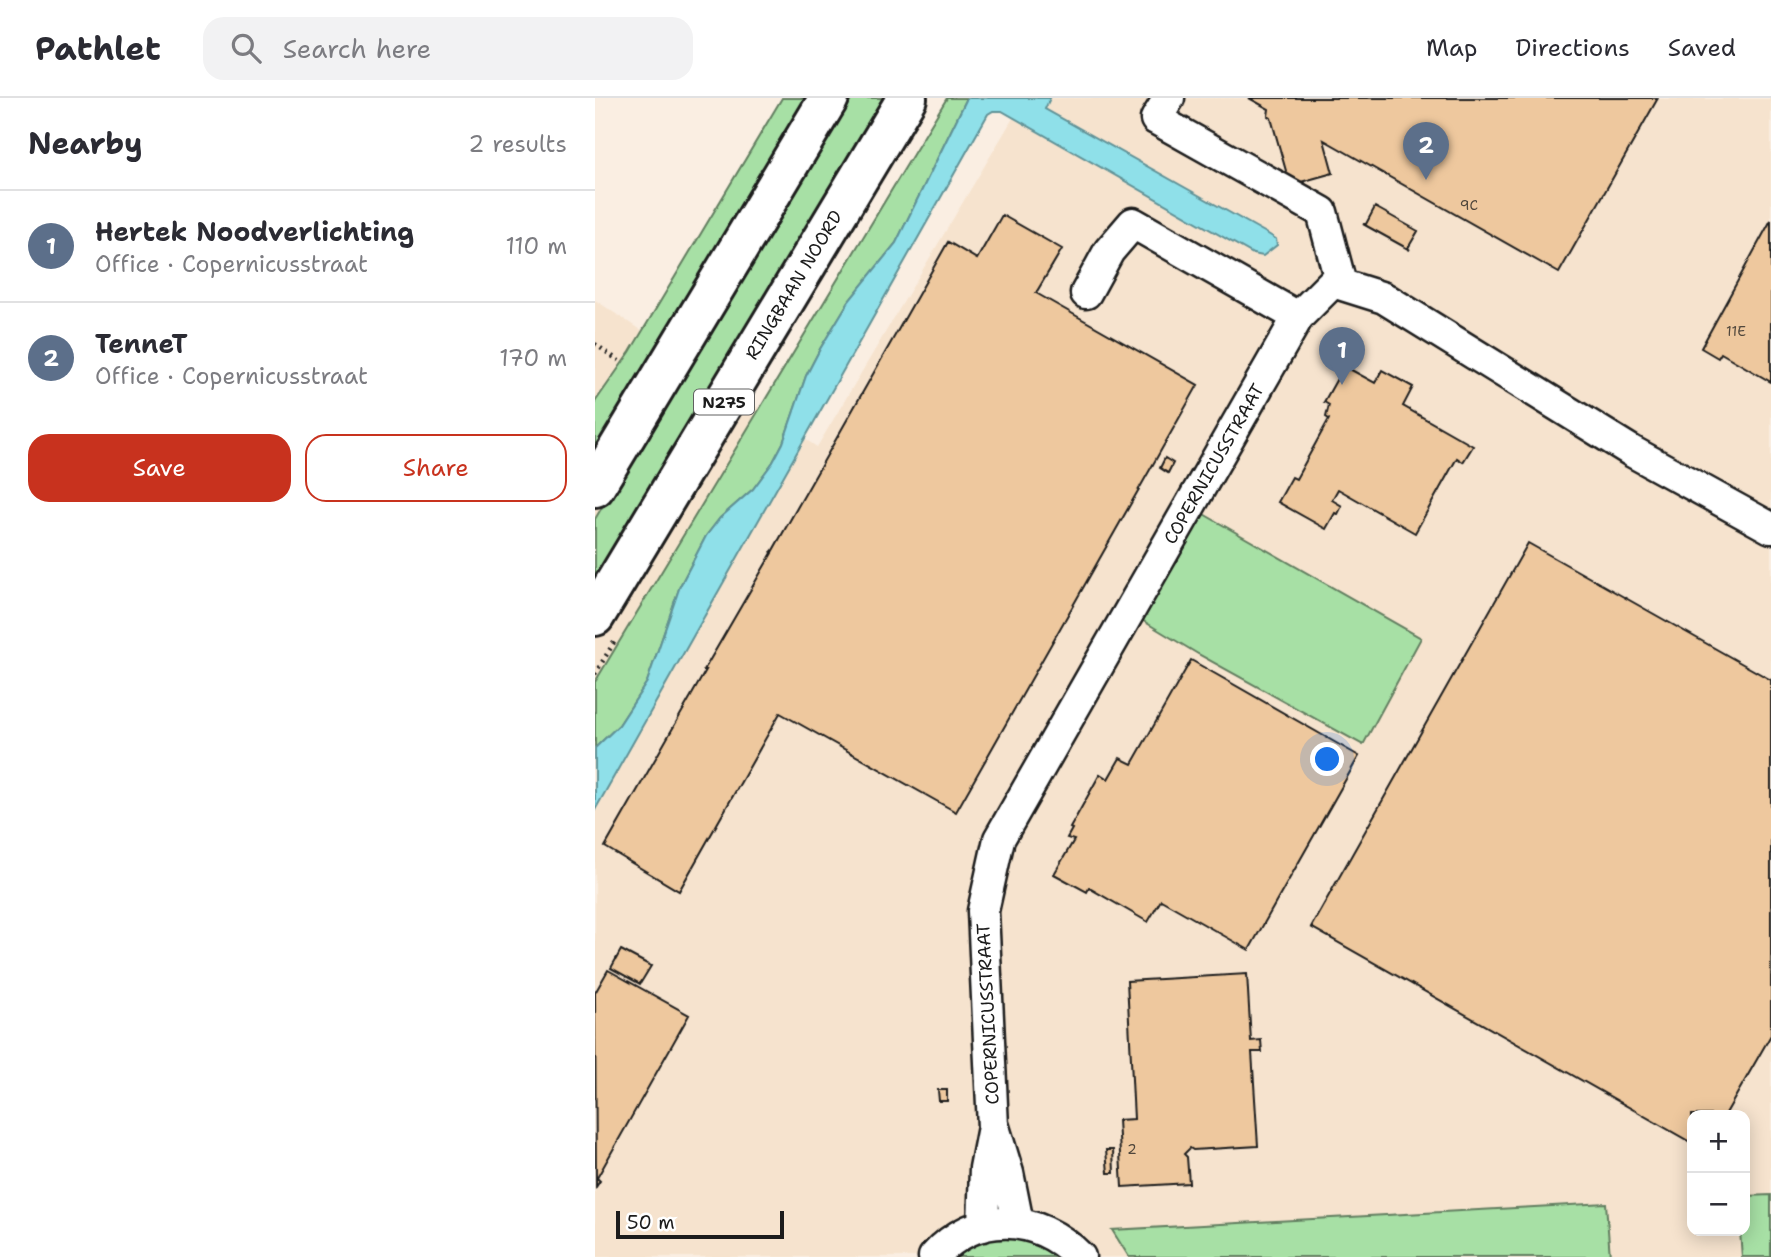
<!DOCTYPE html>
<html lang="en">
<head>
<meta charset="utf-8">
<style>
	body { margin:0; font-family:"Shantell Sans",sans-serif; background:#f2f2f3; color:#2b2b33 }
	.controls { position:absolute; right:21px; bottom:21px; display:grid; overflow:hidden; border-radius:14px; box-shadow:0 4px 18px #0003 }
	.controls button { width:63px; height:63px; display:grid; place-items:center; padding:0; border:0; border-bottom:2px solid #e1e1e2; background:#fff; color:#2b2b33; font:35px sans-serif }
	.scale { position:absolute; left:21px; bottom:18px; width:168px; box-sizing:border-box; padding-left:7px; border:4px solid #1c1c1c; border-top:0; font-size:19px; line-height:24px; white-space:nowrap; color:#1c1c1c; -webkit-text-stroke:5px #fff; paint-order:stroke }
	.you { position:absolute; left:733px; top:662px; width:24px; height:24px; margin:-18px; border:5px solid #fff; border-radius:50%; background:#1a73e8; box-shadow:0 0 0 10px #1a73e833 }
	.badge { display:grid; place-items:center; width:46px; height:46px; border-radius:50%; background:#c8321e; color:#fff; font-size:23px; font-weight:700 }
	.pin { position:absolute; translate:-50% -58px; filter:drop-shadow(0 2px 4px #0008) }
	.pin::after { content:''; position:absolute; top:37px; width:24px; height:21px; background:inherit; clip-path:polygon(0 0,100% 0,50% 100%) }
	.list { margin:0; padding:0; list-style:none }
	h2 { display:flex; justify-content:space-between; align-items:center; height:91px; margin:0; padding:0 28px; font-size:30px }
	h2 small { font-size:23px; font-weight:400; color:#7c7c81 }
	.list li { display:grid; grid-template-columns:46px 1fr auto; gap:21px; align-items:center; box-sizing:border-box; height:112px; padding:0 28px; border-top:2px solid #e1e1e2 }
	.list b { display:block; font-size:26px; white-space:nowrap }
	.list p { margin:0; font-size:23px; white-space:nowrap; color:#7c7c81 }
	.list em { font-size:23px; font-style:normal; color:#7c7c81 }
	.actions { display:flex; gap:14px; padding:21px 28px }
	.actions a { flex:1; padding:16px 0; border:2px solid #c8321e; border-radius:21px; text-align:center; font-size:24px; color:#c8321e }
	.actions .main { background:#c8321e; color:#fff }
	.icon { flex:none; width:38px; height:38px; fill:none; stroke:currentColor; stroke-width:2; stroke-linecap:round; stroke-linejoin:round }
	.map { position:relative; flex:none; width:1176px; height:1159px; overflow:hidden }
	header { display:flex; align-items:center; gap:42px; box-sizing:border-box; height:98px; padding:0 35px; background:#fff; border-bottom:2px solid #e1e1e2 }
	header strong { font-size:33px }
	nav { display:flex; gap:38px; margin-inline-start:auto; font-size:24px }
	.search { width:490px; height:63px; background:#f2f2f3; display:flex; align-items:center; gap:18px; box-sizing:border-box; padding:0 24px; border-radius:21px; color:#7c7c81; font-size:26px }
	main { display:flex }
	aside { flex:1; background:#fff }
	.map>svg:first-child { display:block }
	.built { fill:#f6e3ce; fill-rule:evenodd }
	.green { fill:#a7e0a5; stroke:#627e60; stroke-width:2 }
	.water { fill:#8fe0e9; stroke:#619297; stroke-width:2 }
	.building { fill:#eec89e; stroke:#1c1c1c; stroke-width:2 }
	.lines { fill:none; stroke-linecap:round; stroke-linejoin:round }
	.minor-casing { stroke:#1c1c1c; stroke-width:35 }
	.major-casing { stroke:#1c1c1c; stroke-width:44 }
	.path { stroke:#1c1c1c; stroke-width:4.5; stroke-dasharray:2 5; stroke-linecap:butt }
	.minor { stroke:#fff; stroke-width:30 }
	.major { stroke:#fff; stroke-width:38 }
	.labels { text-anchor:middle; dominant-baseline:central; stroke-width:6; stroke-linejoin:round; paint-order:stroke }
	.number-label { font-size:14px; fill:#50473c }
	.shield { fill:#fff; stroke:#606060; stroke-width:2 }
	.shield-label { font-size:16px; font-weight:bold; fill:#1c1c1c }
	.street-label { font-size:18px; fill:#1c1c1c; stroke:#fff }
</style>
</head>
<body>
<header>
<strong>Pathlet</strong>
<div class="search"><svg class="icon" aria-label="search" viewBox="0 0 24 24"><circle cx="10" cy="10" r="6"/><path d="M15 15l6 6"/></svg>Search here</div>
<nav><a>Map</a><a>Directions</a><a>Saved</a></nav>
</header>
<main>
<aside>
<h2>Nearby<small>2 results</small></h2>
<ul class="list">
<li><span class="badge" style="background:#5c6f8a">1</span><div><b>Hertek Noodverlichting</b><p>Office · Copernicusstraat</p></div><em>110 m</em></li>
<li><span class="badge" style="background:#5c6f8a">2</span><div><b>TenneT</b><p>Office · Copernicusstraat</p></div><em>170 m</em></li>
</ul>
<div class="actions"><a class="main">Save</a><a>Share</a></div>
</aside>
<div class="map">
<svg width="1176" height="1159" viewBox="0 0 1176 1159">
	<rect width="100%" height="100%" fill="#faeee2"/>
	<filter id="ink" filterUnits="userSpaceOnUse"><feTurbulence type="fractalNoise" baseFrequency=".0143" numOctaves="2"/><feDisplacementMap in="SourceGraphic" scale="14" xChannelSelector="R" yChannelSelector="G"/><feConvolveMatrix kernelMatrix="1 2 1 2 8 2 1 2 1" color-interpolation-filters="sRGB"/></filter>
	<g filter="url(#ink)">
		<!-- built -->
		<path class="built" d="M 430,0 L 1176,1 L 1176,1159 L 0,1159 L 0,202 L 222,349 ZM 1097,1017 L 1150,1017 L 1150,1133 L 1097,1133 Z"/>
		<!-- green -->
		<path class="green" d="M 187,0 L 220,0 L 0,366 L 0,304 L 35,254 Z
			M 249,0 L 289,0 L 0,486 L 0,421 Z
			M 352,0 L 372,0 L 301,145 L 254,203 L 225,251 L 211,278 L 188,345 L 178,364 L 158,391 L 125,420 L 111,438 L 85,488 L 52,584 L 24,627 L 0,650 L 0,584 Z
			M 605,414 L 826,540 L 768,647 L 603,556 L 545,521 Z
			M 1176,1097 L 1176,1159 L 1147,1159 L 1145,1133 L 1150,1133 L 1150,1098 Z
			M 1011,1105 L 1015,1159 L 534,1159 L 517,1132 Z
			M 415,1137 L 442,1142 L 468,1159 L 356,1159 L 388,1140 Z"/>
		<!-- water -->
		<path class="water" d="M 372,0 L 455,0 L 450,11 L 673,136 L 681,141 L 682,147 L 668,158 L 658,156 L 407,13 L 398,13 L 393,16 L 0,712 L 0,650 L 24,627 L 52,584 L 85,488 L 111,438 L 125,420 L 158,391 L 178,364 L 188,345 L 211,278 L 225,251 L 254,203 L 301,145 Z"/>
		<!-- building -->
		<path class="building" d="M 654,0 L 1063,0 L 964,175 L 729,42 L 738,75 L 695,87 L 676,20 L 673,18 L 674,11 Z
			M 780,109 L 823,133 L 813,150 L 815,152 L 768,126 L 771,126 Z
			M 407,117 L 467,151 L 441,195 L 603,287 L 361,714 L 185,615 L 84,793 L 10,749 L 111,572 L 109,572 L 177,455 L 176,453 L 177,454 L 353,144 L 382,161 Z
			M 1176,122 L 1176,284 L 1126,255 L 1123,260 L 1106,250 Z
			M 749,268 L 780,285 L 787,272 L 818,289 L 808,308 L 878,348 L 868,364 L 862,360 L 820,435 L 743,391 L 737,402 L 747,408 L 743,416 L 740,415 L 731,431 L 683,404 L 697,379 L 701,381 L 734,321 L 731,319 L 734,307 L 729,304 Z
			M 570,360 L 578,365 L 573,375 L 565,370 Z
			M 933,445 L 1176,582 L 1176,937 L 1130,1017 L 1097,1017 L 1097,1045 L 716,829 Z
			M 596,562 L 764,658 L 654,852 L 566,802 L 553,824 L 494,790 L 492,794 L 459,776 L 479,742 L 472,740 L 477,731 L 475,730 L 505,676 L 513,681 L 525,660 L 537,666 Z
			M 26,852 L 56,868 L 45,886 L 16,870 Z
			M 13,872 L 94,917 L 2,1080 L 5,1083 L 1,1089 L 0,895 Z
			M 652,876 L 656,943 L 666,942 L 667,954 L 657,954 L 663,1048 L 598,1052 L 595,1050 L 589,1056 L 592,1059 L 594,1085 L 527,1089 L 523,1022 L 539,1021 L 532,883 Z
			M 343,992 L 352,992 L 352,1003 L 344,1003 Z
			M 511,1052 L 518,1052 L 519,1075 L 513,1075 Z"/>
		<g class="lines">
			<!-- minor casing -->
			<g class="minor-casing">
				<path id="minor" d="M 574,0 L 561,21 L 727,114 L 746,186
					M 491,195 L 514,153 L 538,125 L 703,219
					M 399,1029 L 413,1075 L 423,1125
					M 388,1128 L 390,1070 L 398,1029 L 388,813 L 404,741 L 703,219 L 738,184 L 789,200 L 1038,354 L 1176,430
					M 339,1159 C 381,1112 442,1115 485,1159"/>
			</g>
			<!-- major casing -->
			<g class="major-casing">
				<path id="major" d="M 0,389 L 234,0
					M 0,518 L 312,0"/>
			</g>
			<!-- path -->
			<path class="path" d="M 0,246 L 24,263
				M 0,576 L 21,541"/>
			<!-- minor -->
			<use href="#minor" class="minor"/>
			<!-- major -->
			<use href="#major" class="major"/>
		</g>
	</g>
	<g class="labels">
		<!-- number labels -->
		<g class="number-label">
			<text x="874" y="107">9C</text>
			<text x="1141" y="233">11E</text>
			<text x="537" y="1051">2</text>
		</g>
		<!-- shield labels -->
		<rect class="shield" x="99" y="291.5" width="60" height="25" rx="5"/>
		<g class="shield-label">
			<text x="129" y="304">N275</text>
		</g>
		<!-- street labels -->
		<g class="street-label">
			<text transform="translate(199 187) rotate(-59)">RINGBAAN NOORD</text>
			<text transform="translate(619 366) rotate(-60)">COPERNICUSSTRAAT</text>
			<text transform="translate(393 916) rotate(-93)">COPERNICUSSTRAAT</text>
		</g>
	</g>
</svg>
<div class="controls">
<button>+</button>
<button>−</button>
</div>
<div class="scale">50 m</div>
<div class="you"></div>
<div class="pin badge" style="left:747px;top:287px;background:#5c6f8a">1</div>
<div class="pin badge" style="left:831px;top:82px;background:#5c6f8a">2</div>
</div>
</main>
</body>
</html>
